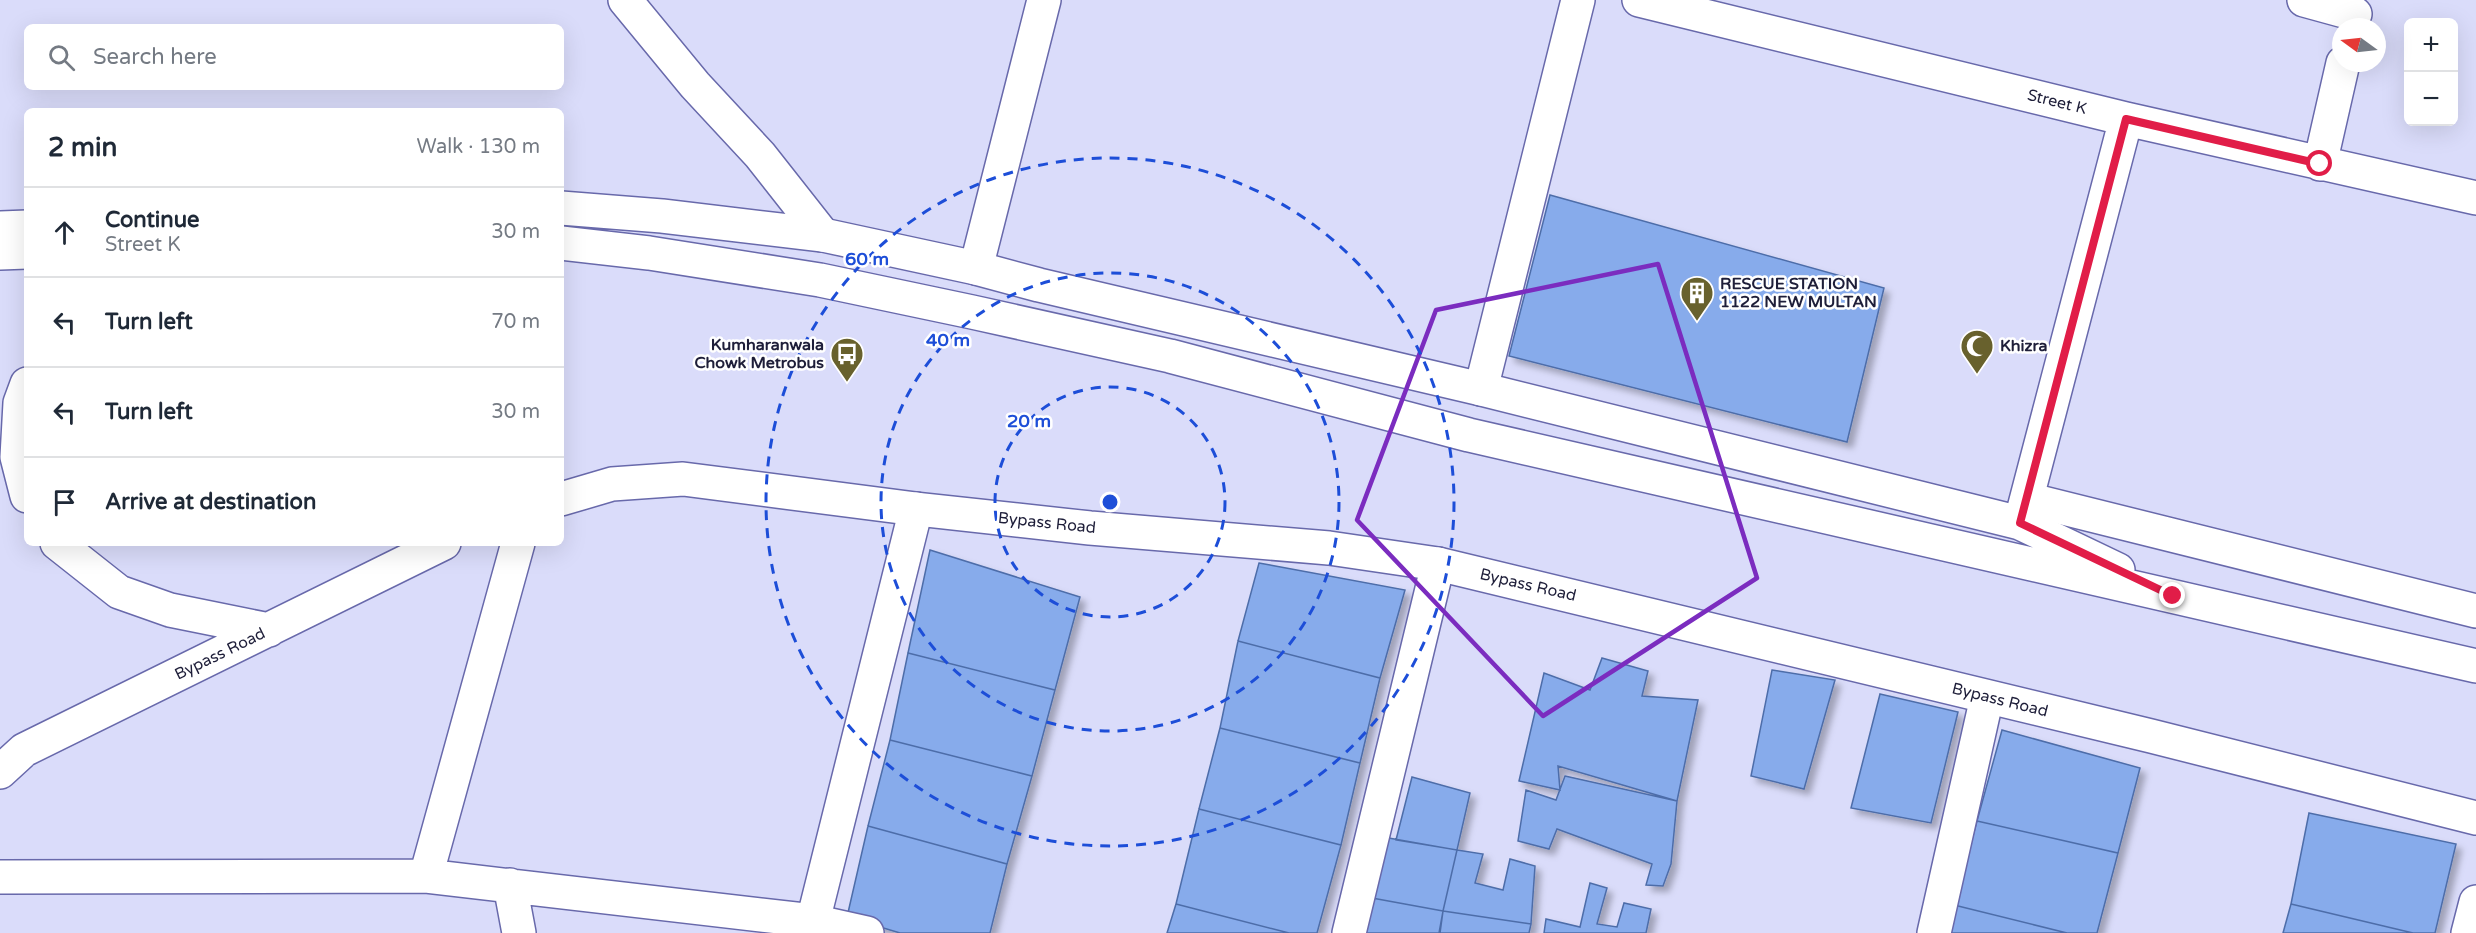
<!DOCTYPE html>
<html lang="en">
<head>
<meta charset="utf-8">
<style>
	body { margin:0; font-family:"Varela Round",sans-serif; background:#f6f6f7; color:#1f2937 }
	.controls { position:absolute; right:18px; top:18px; display:grid; overflow:hidden; border-radius:9px; box-shadow:0 6px 24px #0002 }
	.controls button { width:54px; height:54px; display:grid; place-items:center; padding:0; border:0; border-bottom:2px solid #e0e1e3; background:#fff; color:#1f2937; font:30px sans-serif }
	.compass { position:absolute; left:2332px; top:18px; width:54px; height:54px; border-radius:50%; background:#fff; box-shadow:0 6px 24px #0002; rotate:285deg }
	.stop { position:absolute; width:18px; height:18px; margin:-14px; border:4px solid #e11d48; border-radius:50%; background:#fff }
	.stop.end { background:#e11d48; border-color:#fff; box-shadow:0 2px 6px #0008 }
	.list { margin:0; padding:0; list-style:none }
	h2 { display:flex; justify-content:space-between; align-items:center; height:78px; margin:0; padding:0 24px; font-size:26px }
	h2 small { font-size:20px; font-weight:400; color:#747a83 }
	.list li { display:grid; grid-template-columns:39px 1fr auto; gap:18px; align-items:center; box-sizing:border-box; height:90px; padding:0 24px; border-top:2px solid #e0e1e3 }
	.list b { display:block; font-size:22px; white-space:nowrap }
	.list p { margin:0; font-size:20px; white-space:nowrap; color:#747a83 }
	.list em { font-size:20px; font-style:normal; color:#747a83 }
	.icon { flex:none; width:33px; height:33px; fill:none; stroke:currentColor; stroke-width:2; stroke-linecap:round; stroke-linejoin:round }
	.map { position:relative; flex:none; width:2476px; height:933px; overflow:hidden }
	.search { position:absolute; background:#fff; box-shadow:0 6px 24px #0002; left:24px; top:24px; width:540px; height:66px; display:flex; align-items:center; gap:15px; box-sizing:border-box; padding:0 21px; border-radius:9px; color:#747a83; font-size:22px }
	.panel { position:absolute; background:#fff; box-shadow:0 6px 24px #0002; left:24px; top:108px; width:540px; height:438px; border-radius:9px }
	.map>svg:first-child { display:block }
	.building { fill:#87abeb; stroke:#4d6da9; stroke-width:1.5; filter:url(#shadow) }
	.lines { fill:none; stroke-linecap:round; stroke-linejoin:round }
	.minor-casing { stroke:#6869ab; stroke-width:36 }
	.secondary-casing { stroke:#6869ab; stroke-width:36 }
	.primary-casing { stroke:#6869ab; stroke-width:36 }
	.minor { stroke:#fff; stroke-width:33 }
	.secondary { stroke:#fff; stroke-width:33 }
	.primary { stroke:#fff; stroke-width:33 }
	.route { stroke:#e11d48; stroke-width:8 }
	.marked { fill:none; stroke:#7b2cbf; stroke-width:4.5; stroke-linejoin:round }
	.ring { fill:none; stroke:#1d4ed8; stroke-width:3; stroke-dasharray:10 8 }
	.labels { text-anchor:middle; dominant-baseline:central; stroke-width:5; stroke-linejoin:round; paint-order:stroke }
	.street-label { font-size:16px; fill:#1e1e39; stroke:#fff }
	.poi-label { font-size:16px; font-weight:bold; fill:#1e1e39; stroke:#fff; text-anchor:start }
	.centre { fill:#1d4ed8; stroke:#fff; stroke-width:3 }
	.ring-label { font-size:18px; text-anchor:middle; font-weight:bold; fill:#1d4ed8; stroke:#fff; stroke-width:5; stroke-linejoin:round; paint-order:stroke }
</style>
</head>
<body>
<div class="map">
<svg width="2476" height="933" viewBox="0 0 2476 933">
	<defs>
		<filter id="shadow"><feDropShadow dx="5.5" dy="5.5" stdDeviation="3" flood-color="#0004"/></filter>
	</defs>
	<rect width="100%" height="100%" fill="#dadcfa"/>
	<!-- building -->
	<path class="building" d="M 1550,195 L 1884,288 L 1847,442 L 1509,356 Z
		M 930,550 L 1080,597 L 1055,690 L 908,653 Z
		M 1259,563 L 1405,590 L 1380,678 L 1238,641 Z
		M 1238,641 L 1380,678 L 1360,763 L 1220,728 Z
		M 908,653 L 1055,690 L 1032,776 L 890,740 Z
		M 1602,658 L 1648,671 L 1642,696 L 1698,700 L 1677,801 L 1558,766 L 1560,790 L 1519,781 L 1544,673 L 1590,690 Z
		M 1772,670 L 1835,680 L 1804,789 L 1751,776 Z
		M 1880,694 L 1958,712 L 1931,823 L 1851,808 Z
		M 1220,728 L 1360,763 L 1341,845 L 1199,809 Z
		M 2002,730 L 2140,768 L 2118,853 L 1977,821 Z
		M 890,740 L 1032,776 L 1007,864 L 868,826 Z
		M 1565,776 L 1677,801 L 1671,864 L 1663,886 L 1646,885 L 1652,864 L 1557,829 L 1549,849 L 1518,841 L 1526,790 L 1556,800 Z
		M 1412,777 L 1470,793 L 1457,850 L 1396,840 Z
		M 1199,809 L 1341,845 L 1317,933 L 1289,933 L 1176,904 Z
		M 2309,813 L 2456,844 L 2435,933 L 2413,933 L 2291,904 Z
		M 1977,821 L 2118,853 L 2097,933 L 2067,933 L 1954,905 Z
		M 868,826 L 1007,864 L 990,933 L 900,933 L 847,917 Z
		M 1383,837 L 1457,850 L 1443,911 L 1372,898 Z
		M 1457,850 L 1483,854 L 1475,883 L 1503,890 L 1510,859 L 1535,866 L 1531,924 L 1443,911 Z
		M 1590,883 L 1607,888 L 1597,924 L 1617,927 L 1624,903 L 1651,909 L 1646,933 L 1544,933 L 1546,919 L 1580,927 Z
		M 1372,898 L 1443,911 L 1440,933 L 1362,933 Z
		M 1176,904 L 1289,933 L 1167,933 Z
		M 2291,904 L 2413,933 L 2283,933 Z
		M 1954,905 L 2067,933 L 1947,933 Z
		M 1443,911 L 1531,924 L 1529,933 L 1439,933 Z"/>
	<g class="lines">
		<!-- minor casing -->
		<g class="minor-casing">
			<path id="minor" d="M 1639,0 L 2126,119 L 2476,198
				M 2304,0 L 2355,14
				M 2320,164 L 2343,63
				M 976,268 L 1044,0
				M 1481,389 L 1578,0
				M 2027,499 L 2476,611
				M 2021,520 L 2126,119
				M 426,876 L 518,543
				M 0,877 L 426,876 L 813,921 L 867,933
				M 510,885 L 519,933
				M 813,921 L 916,509
				M 1349,933 L 1438,564
				M 1934,933 L 1987,697
				M 2468,933 L 2476,902"/>
		</g>
		<!-- secondary casing -->
		<g class="secondary-casing">
			<path id="secondary" d="M 625,0 L 695,85 L 760,155 L 823,235"/>
		</g>
		<!-- primary casing -->
		<g class="primary-casing">
			<path id="primary" d="M 561,208 L 662,216 L 823,235 L 976,268 L 1039,285 L 1481,389 L 2020,523 L 2118,570
				M 0,228 L 27,227
				M 561,243 L 649,253 L 820,280 L 972,312 L 1170,356 L 1469,435 L 2476,666
				M 0,253 L 27,252
				M 27,384 L 20,403 L 17,457 L 27,496
				M 561,499 L 612,484 L 683,479 L 916,509 L 1090,528 L 1329,548 L 1438,564 L 2151,736 L 2476,818
				M 57,543 L 119,592 L 170,610 L 269,630
				M 0,772 L 24,750 L 444,543"/>
		</g>
		<!-- minor -->
		<use href="#minor" class="minor"/>
		<!-- secondary -->
		<use href="#secondary" class="secondary"/>
		<!-- primary -->
		<use href="#primary" class="primary"/>
	</g>
	<g class="lines">
		<!-- route -->
		<path class="route" d="M 2173,596 L 2020,523 L 2126,119 L 2320,164"/>
	</g>
	<!-- marked area -->
	<path class="marked" d="M 1658,264 L 1757,578 L 1543,716 L 1357,520 L 1436,310 Z"/>
	<!-- distance rings -->
	<g class="ring">
		<circle cx="1110" cy="502" r="115"/>
		<circle cx="1110" cy="502" r="229"/>
		<circle cx="1110" cy="502" r="344"/>
	</g>
	<!-- icons -->
	<defs>
		<g id="building-pin" transform="scale(1.725)"><path d="M0 17L-7.5 6A9.5 9.5 0 1 1 7.5 6Z" fill="#68612d" stroke="#fff"/><path d="M-4-6H4V6H1V3H-1V6H-4ZM-2.5-4.3h1.7v1.8h-1.7ZM.8-4.3h1.7v1.8H.8ZM-2.5-1h1.7V.8h-1.7ZM.8-1h1.7V.8H.8Z" fill="#fff"/></g>
		<g id="mosque-pin" transform="scale(1.725)"><path d="M0 17L-7.5 6A9.5 9.5 0 1 1 7.5 6Z" fill="#68612d" stroke="#fff"/><path d="M3.5-4.9A6 6 0 1 0 3.5 4.9A5 5 0 1 1 3.5-4.9Z" fill="#fff"/></g>
		<g id="bus-pin" transform="scale(1.725)"><path d="M0 17L-7.5 6A9.5 9.5 0 1 1 7.5 6Z" fill="#68612d" stroke="#fff"/><path d="M-5-6H5V4H4V6H2V4H-2V6H-4V4H-5ZM-3.5-4V0h7V-4ZM-3.5 1.2v1.5H-2V1.2ZM2 1.2v1.5H3.5V1.2Z" fill="#fff"/></g>
	</defs>
	<g fill-rule="evenodd">
		<use href="#building-pin" x="1697" y="293"/>
		<use href="#mosque-pin" x="1977" y="346"/>
		<use href="#bus-pin" x="847" y="354"/>
	</g>
	<g class="labels">
		<!-- street labels -->
		<g class="street-label">
			<text transform="translate(2057 102) rotate(14)">Street K</text>
			<text transform="translate(1047 523) rotate(6)">Bypass Road</text>
			<text transform="translate(1528 585) rotate(13)">Bypass Road</text>
			<text transform="translate(220 654) rotate(-26)">Bypass Road</text>
			<text transform="translate(2000 700) rotate(14)">Bypass Road</text>
		</g>
		<!-- poi labels -->
		<g class="poi-label">
			<text x="1720" y="284">RESCUE STATION<tspan x="1720" dy="18">1122 NEW MULTAN</tspan></text>
			<text x="824" y="345" text-anchor="end">Kumharanwala<tspan x="824" dy="18">Chowk Metrobus</tspan></text>
			<text x="2000" y="346">Khizra</text>
		</g>
	</g>
	<circle cx="1110" cy="502" r="9" class="centre"/>
	<g class="ring-label">
		<text x="867" y="265">60 m</text>
		<text x="948" y="346">40 m</text>
		<text x="1029" y="427">20 m</text>
	</g>
</svg>
<div class="controls">
<button>+</button>
<button>−</button>
</div>
<svg class="compass" viewBox="-18 -18 36 36"><path d="M0-13l5 13h-10z" fill="#e53935"/><path d="M0 13l5-13h-10z" fill="#747a83"/></svg>
<div class="stop" style="left:2320px;top:164px"></div>
<div class="stop end" style="left:2173px;top:596px"></div>
<div class="search"><svg class="icon" aria-label="search" viewBox="0 0 24 24"><circle cx="10" cy="10" r="6"/><path d="M15 15l6 6"/></svg>Search here</div>
<section class="panel">
<h2>2 min<small>Walk · 130 m</small></h2>
<ul class="list">
<li><svg class="icon" aria-label="ahead" viewBox="0 0 24 24"><path d="M12 20V5M6 11l6-6 6 6"/></svg><div><b>Continue</b><p>Street K</p></div><em>30 m</em></li>
<li><svg class="icon" aria-label="left" viewBox="0 0 24 24"><path d="M17 20v-9H6M10 6l-5 5 5 5"/></svg><div><b>Turn left</b></div><em>70 m</em></li>
<li><svg class="icon" aria-label="left" viewBox="0 0 24 24"><path d="M17 20v-9H6M10 6l-5 5 5 5"/></svg><div><b>Turn left</b></div><em>30 m</em></li>
<li><svg class="icon" aria-label="arrive" viewBox="0 0 24 24"><path d="M6 21V4h12l-3 4 3 4H6"/></svg><div><b>Arrive at destination</b></div></li>
</ul>
</section>
</div>
</body>
</html>
